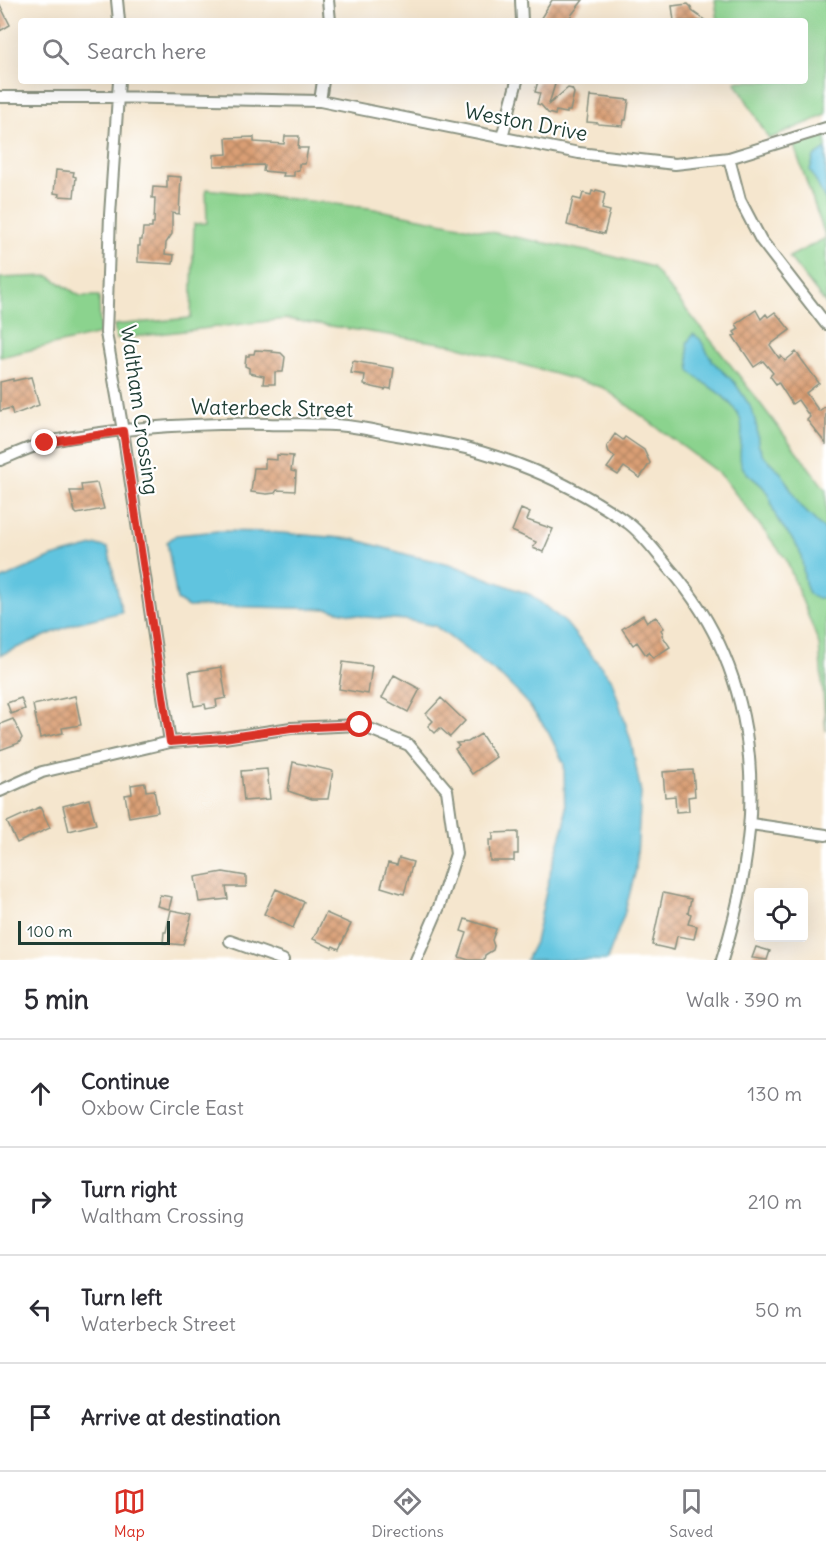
<!DOCTYPE html>
<html lang="en">
<head>
<meta charset="utf-8">
<style>
	body { margin:0; font-family:Delius,sans-serif; background:#f7f7f7; color:#2b2b33 }
	.controls { position:absolute; right:18px; bottom:18px; display:grid; overflow:hidden; border-radius:6px; box-shadow:0 6px 24px #0002 }
	.controls button { width:54px; height:54px; display:grid; place-items:center; padding:0; border:0; border-bottom:2px solid #e1e1e2; background:#fff; color:#2b2b33; font:30px sans-serif }
	.scale { position:absolute; left:18px; bottom:15px; width:152px; box-sizing:border-box; padding-left:6px; border:3px solid #1f3d34; border-top:0; font-size:16px; line-height:21px; white-space:nowrap; color:#1f3d34; -webkit-text-stroke:4px #fff; paint-order:stroke }
	.stop { position:absolute; width:18px; height:18px; margin:-14px; border:4px solid #d93025; border-radius:50%; background:#fff }
	.stop.end { background:#d93025; border-color:#fff; box-shadow:0 2px 6px #0008 }
	.list { margin:0; padding:0; list-style:none }
	h2 { display:flex; justify-content:space-between; align-items:center; height:78px; margin:0; padding:0 24px; font-size:26px }
	h2 small { font-size:20px; font-weight:400; color:#7c7c81 }
	.list li { display:grid; grid-template-columns:39px 1fr auto; gap:18px; align-items:center; box-sizing:border-box; height:108px; padding:0 24px; border-top:2px solid #e1e1e2 }
	.list b { display:block; font-size:22px; white-space:nowrap }
	.list p { margin:0; font-size:20px; white-space:nowrap; color:#7c7c81 }
	.list em { font-size:20px; font-style:normal; color:#7c7c81 }
	.icon { flex:none; width:33px; height:33px; fill:none; stroke:currentColor; stroke-width:2; stroke-linecap:round; stroke-linejoin:round }
	.map { position:relative; flex:none; width:826px; height:960px; overflow:hidden }
	.search { position:absolute; background:#fff; box-shadow:0 6px 24px #0002; left:18px; right:18px; top:18px; height:66px; display:flex; align-items:center; gap:15px; box-sizing:border-box; padding:0 21px; border-radius:6px; color:#7c7c81; font-size:22px }
	.sheet { height:510px; background:#fff }
	nav { display:flex; justify-content:space-around; align-items:center; box-sizing:border-box; height:84px; border-top:2px solid #e1e1e2; background:#fff; font-size:16px; color:#7c7c81 }
	nav a { display:grid; justify-items:center; gap:3px }
	nav .on { color:#d93025 }
	.map>svg:first-child { display:block }
	.grass { fill:#8bd38e; stroke:#558861; stroke-width:1.5 }
	.water { fill:#61c4df; stroke:#40808a; stroke-width:1.5 }
	.building { fill:url(#building-cross-hatch) }
	.lines { fill:none; stroke-linecap:round; stroke-linejoin:round }
	.minor-casing { stroke:#8a9281; stroke-width:14 }
	.minor { stroke:#fff; stroke-width:10 }
	.route { stroke:#d93025; stroke-width:8 }
	.labels { text-anchor:middle; dominant-baseline:central; stroke-width:4.5; stroke-linejoin:round; paint-order:stroke }
	.street-label { font-size:21px; fill:#1f3d34; stroke:#fff }
</style>
</head>
<body>
<div class="map">
<svg width="826" height="960" viewBox="0 0 826 960">
	<defs>
		<pattern id="building-cross-hatch" width="8" height="8" patternUnits="userSpaceOnUse" patternTransform="scale(1.5)"><rect width="8" height="8" fill="#da9f75"/><path d="M0 0l8 8M0 8l8-8" fill="none" stroke="#b08361"/></pattern>
	</defs>
	<rect width="100%" height="100%" fill="#fff"/>
	<filter id="ink" filterUnits="userSpaceOnUse"><feTurbulence type="fractalNoise" baseFrequency=".0167" numOctaves="2"/><feDisplacementMap in="SourceGraphic" scale="12" xChannelSelector="R" yChannelSelector="G"/><feConvolveMatrix kernelMatrix="1 2 1 2 8 2 1 2 1" color-interpolation-filters="sRGB"/></filter>
	<filter id="wash" filterUnits="userSpaceOnUse"><feTurbulence type="fractalNoise" baseFrequency=".008" numOctaves="4" result="noise"/><feDisplacementMap in="SourceGraphic" scale="24" xChannelSelector="R" yChannelSelector="G"/><feGaussianBlur stdDeviation="1.35" result="paint"/><feColorMatrix in="noise" values="0 0 0 0 0 0 0 0 0 0 0 0 0 0 0 0 0 1.4 0 .05"/><feComposite in="paint" operator="in"/></filter>
	<g filter="url(#wash)">
		<rect width="100%" height="100%" fill="#f5e6ce"/>
		<!-- grass -->
		<path class="grass" d="M 715,0 L 826,0 L 826,115 L 769,139 L 735,81 L 805,81 L 805,21 L 718,21 Z
			M 826,130 L 826,304 L 789,257 L 826,238 L 794,146 Z
			M 206,189 L 369,208 L 611,256 L 652,267 L 737,373 L 826,490 L 826,731 L 819,644 L 786,559 L 721,475 L 604,388 L 453,345 L 286,319 L 116,339 L 114,325 L 191,318 L 194,224 L 207,223 Z
			M 49,276 L 80,296 L 99,296 L 100,334 L 0,357 L 0,278 Z"/>
		<!-- water -->
		<path class="water" d="M 826,149 L 826,201 L 810,170 L 814,157 Z
			M 693,334 L 700,339 L 710,357 L 712,357 L 712,361 L 735,383 L 752,409 L 757,428 L 758,444 L 763,455 L 782,474 L 800,506 L 826,531 L 826,597 C 798,605 807,566 799,550 C 794,539 785,531 778,520 C 771,510 772,496 763,487 C 756,479 745,475 741,464 C 737,447 747,430 738,414 C 724,391 706,388 690,371 L 687,343 Z
			M 218,531 L 269,532 L 354,539 L 412,556 L 450,564 L 531,595 L 566,623 L 612,680 L 631,741 L 641,793 L 636,870 L 624,915 L 607,960 L 526,960 L 535,942 L 551,869 L 565,823 L 564,764 L 547,730 L 524,699 L 503,678 L 435,626 L 406,620 L 365,617 L 329,609 L 215,606 L 188,607 L 177,600 L 167,542 L 176,535 Z
			M 97,545 L 108,548 L 122,612 L 76,623 L 0,655 L 0,580 L 52,557 Z"/>
		<g id="blocks">
			<!-- building -->
			<path class="building" d="M 552,0 L 583,0 L 567,21 L 539,21 Z
				M 688,4 L 691,7 L 692,11 L 706,21 L 674,21 L 672,6 Z
				M 0,5 L 10,25 L 0,31 Z
				M 538,81 L 556,81 L 549,104 L 568,88 L 572,89 L 574,93 L 570,111 L 567,111 L 567,113 L 556,111 L 555,115 L 548,113 L 541,105 L 537,104 L 540,93 L 535,92 Z
				M 590,96 L 629,100 L 626,120 L 624,120 L 623,126 L 598,124 L 598,123 L 587,122 Z
				M 285,136 L 299,136 L 298,148 L 308,148 L 305,164 L 299,164 L 299,170 L 294,171 L 294,176 L 283,176 L 284,173 L 263,171 L 264,165 L 214,166 L 214,155 L 227,154 L 226,138 L 254,137 L 254,142 L 284,144 Z
				M 56,170 L 74,172 L 73,176 L 76,177 L 74,197 L 59,196 L 60,194 L 54,193 Z
				M 167,176 L 181,177 L 179,214 L 172,213 L 172,234 L 166,243 L 165,254 L 174,255 L 173,264 L 138,262 L 138,246 L 140,246 L 140,240 L 142,240 L 143,228 L 152,228 L 152,223 L 154,223 L 155,198 L 152,198 L 153,187 L 167,188 Z
				M 596,190 L 604,192 L 605,194 L 602,209 L 610,211 L 604,234 L 567,225 L 573,198 L 581,200 L 583,193 L 591,195 L 592,191 L 595,192 Z
				M 756,310 L 761,319 L 766,314 L 768,317 L 775,312 L 782,320 L 790,330 L 770,345 L 779,358 L 781,356 L 785,361 L 796,352 L 819,383 L 806,393 L 819,411 L 826,406 L 826,444 L 807,420 L 810,417 L 798,400 L 792,404 L 778,382 L 776,384 L 770,376 L 773,373 L 763,361 L 754,367 L 733,336 L 736,335 L 734,332 L 739,329 L 736,324 Z
				M 255,350 L 272,351 L 272,352 L 281,353 L 285,357 L 283,372 L 275,372 L 275,384 L 263,384 L 264,376 L 249,373 L 249,368 L 245,366 L 246,356 L 249,356 L 249,354 L 254,354 Z
				M 353,361 L 394,368 L 391,389 L 386,388 L 385,390 L 364,385 L 365,375 L 351,373 Z
				M 31,377 L 39,405 L 13,415 L 11,408 L 0,411 L 0,382 L 13,379 L 13,381 Z
				M 615,434 L 623,440 L 625,437 L 644,450 L 650,463 L 640,478 L 624,467 L 618,475 L 607,468 L 615,457 L 609,452 L 607,446 Z
				M 277,455 L 293,456 L 291,471 L 296,472 L 295,491 L 277,490 L 275,493 L 267,494 L 251,492 L 254,468 L 265,468 L 265,459 L 277,460 Z
				M 97,483 L 104,509 L 77,514 L 75,512 L 70,491 L 82,491 L 81,485 Z
				M 521,509 L 530,513 L 527,520 L 553,529 L 543,552 L 533,548 L 536,542 L 512,531 Z
				M 643,615 L 647,622 L 656,617 L 664,628 L 661,630 L 663,633 L 662,635 L 670,647 L 653,658 L 649,652 L 646,655 L 637,642 L 633,645 L 622,629 Z
				M 343,662 L 372,666 L 368,694 L 339,689 Z
				M 221,667 L 226,698 L 216,700 L 217,707 L 206,709 L 205,704 L 194,706 L 189,672 Z
				M 394,675 L 420,689 L 408,712 L 382,698 Z
				M 75,696 L 81,725 L 62,728 L 63,733 L 40,738 L 33,705 Z
				M 21,698 L 25,709 L 11,714 L 7,703 Z
				M 441,698 L 465,721 L 450,737 L 440,728 L 435,733 L 428,726 L 433,721 L 426,714 Z
				M 13,719 L 22,738 L 19,743 L 0,750 L 0,724 Z
				M 481,734 L 496,757 L 472,774 L 455,749 L 459,746 L 456,743 L 468,742 Z
				M 293,762 L 333,771 L 328,799 L 312,799 L 288,791 Z
				M 267,769 L 270,799 L 244,801 L 241,771 Z
				M 693,770 L 695,796 L 688,797 L 689,811 L 676,812 L 675,796 L 665,797 L 663,772 Z
				M 145,783 L 146,791 L 154,790 L 158,812 L 129,817 L 125,795 L 132,794 L 131,785 Z
				M 89,799 L 96,824 L 69,831 L 63,806 Z
				M 40,807 L 50,828 L 17,843 L 7,822 Z
				M 518,832 L 518,854 L 514,854 L 514,861 L 490,861 L 489,840 L 493,840 L 493,833 Z
				M 399,858 L 413,862 L 404,894 L 381,887 L 388,863 L 397,865 Z
				M 223,872 L 246,876 L 246,887 L 226,887 L 228,899 L 199,902 L 195,877 Z
				M 276,889 L 304,902 L 293,928 L 264,914 Z
				M 663,893 L 691,899 L 688,913 L 691,914 L 688,924 L 697,926 L 694,939 L 677,936 L 674,950 L 652,945 Z
				M 160,895 L 172,897 L 169,909 L 157,906 Z
				M 171,910 L 192,914 L 183,945 L 163,943 L 164,932 L 166,932 Z
				M 326,913 L 351,924 L 339,949 L 333,946 L 332,948 L 313,939 Z
				M 465,919 L 496,929 L 492,940 L 494,946 L 493,950 L 485,955 L 484,960 L 469,960 L 459,957 L 467,933 L 461,931 Z
				M 756,947 L 770,951 L 767,960 L 752,958 Z"/>
		</g>
	</g>
	<g filter="url(#ink)">
		<use href="#blocks" fill-opacity="0" stroke="#8a9281" stroke-width="1.5"/>
		<g class="lines">
			<!-- minor casing -->
			<g class="minor-casing">
				<path id="minor" d="M 117,0 L 119,21
					M 328,0 L 330,21
					M 521,0 L 522,21
					M 119,81 L 110,215 L 106,333 L 123,431 L 170,742
					M 0,97 L 108,97 L 320,101 L 579,153 L 675,164 L 729,158 L 826,128
					M 320,101 L 323,81
					M 502,137 L 517,81
					M 729,158 L 740,200 L 761,240 L 826,324
					M 0,460 C 15,454 32,446 48,442 C 120,427 195,423 268,424 C 294,425 321,423 347,426 C 364,428 381,432 397,435 C 425,440 454,444 481,452 C 533,467 584,492 628,523 C 644,535 657,554 670,569 C 768,681 765,826 722,960
					M 0,791 L 42,772 L 170,742 L 224,738 L 291,728 L 360,725 L 409,745 L 447,790 L 456,854 L 439,907 L 416,960
					M 751,824 L 826,835
					M 230,941 L 283,960"/>
			</g>
			<!-- minor -->
			<use href="#minor" class="minor"/>
		</g>
	</g>
	<g class="lines" filter="url(#ink)">
		<!-- route -->
		<path class="route" d="M 45,443 L 123,431 L 170,742 L 224,738 L 291,728 L 360,725"/>
	</g>
	<g class="labels">
		<!-- street labels -->
		<g class="street-label">
			<text transform="translate(526 122) rotate(11)">Weston Drive</text>
			<text transform="translate(272 408) rotate(1)">Waterbeck Street</text>
			<text transform="translate(140 410) rotate(82)">Waltham Crossing</text>
		</g>
	</g>
</svg>
<div class="controls">
<button><svg class="icon" aria-label="locate" viewBox="0 0 24 24"><circle cx="12" cy="12" r="6"/><path d="M12 2v4M12 18v4M2 12h4M18 12h4"/></svg></button>
</div>
<div class="scale">100 m</div>
<div class="stop" style="left:360px;top:725px"></div>
<div class="stop end" style="left:45px;top:443px"></div>
<div class="search"><svg class="icon" aria-label="search" viewBox="0 0 24 24"><circle cx="10" cy="10" r="6"/><path d="M15 15l6 6"/></svg>Search here</div>
</div>
<section class="sheet">
<h2>5 min<small>Walk · 390 m</small></h2>
<ul class="list">
<li><svg class="icon" aria-label="ahead" viewBox="0 0 24 24"><path d="M12 20V5M6 11l6-6 6 6"/></svg><div><b>Continue</b><p>Oxbow Circle East</p></div><em>130 m</em></li>
<li><svg class="icon" aria-label="right" viewBox="0 0 24 24"><path d="M7 20v-9h11M14 6l5 5-5 5"/></svg><div><b>Turn right</b><p>Waltham Crossing</p></div><em>210 m</em></li>
<li><svg class="icon" aria-label="left" viewBox="0 0 24 24"><path d="M17 20v-9H6M10 6l-5 5 5 5"/></svg><div><b>Turn left</b><p>Waterbeck Street</p></div><em>50 m</em></li>
<li><svg class="icon" aria-label="arrive" viewBox="0 0 24 24"><path d="M6 21V4h12l-3 4 3 4H6"/></svg><div><b>Arrive at destination</b></div></li>
</ul>
</section>
<nav>
<a class="on"><svg class="icon" aria-label="map" viewBox="0 0 24 24"><path d="M3 6l6-2 6 2 6-2v14l-6 2-6-2-6 2zM9 4v14M15 6v14"/></svg>Map</a>
<a><svg class="icon" aria-label="directions" viewBox="0 0 24 24"><path d="M12 3l9 9-9 9-9-9zM9 14v-3h6M13 9l2 2-2 2"/></svg>Directions</a>
<a><svg class="icon" aria-label="saved" viewBox="0 0 24 24"><path d="M7 4h10v16l-5-4-5 4z"/></svg>Saved</a>
</nav>
</body>
</html>
